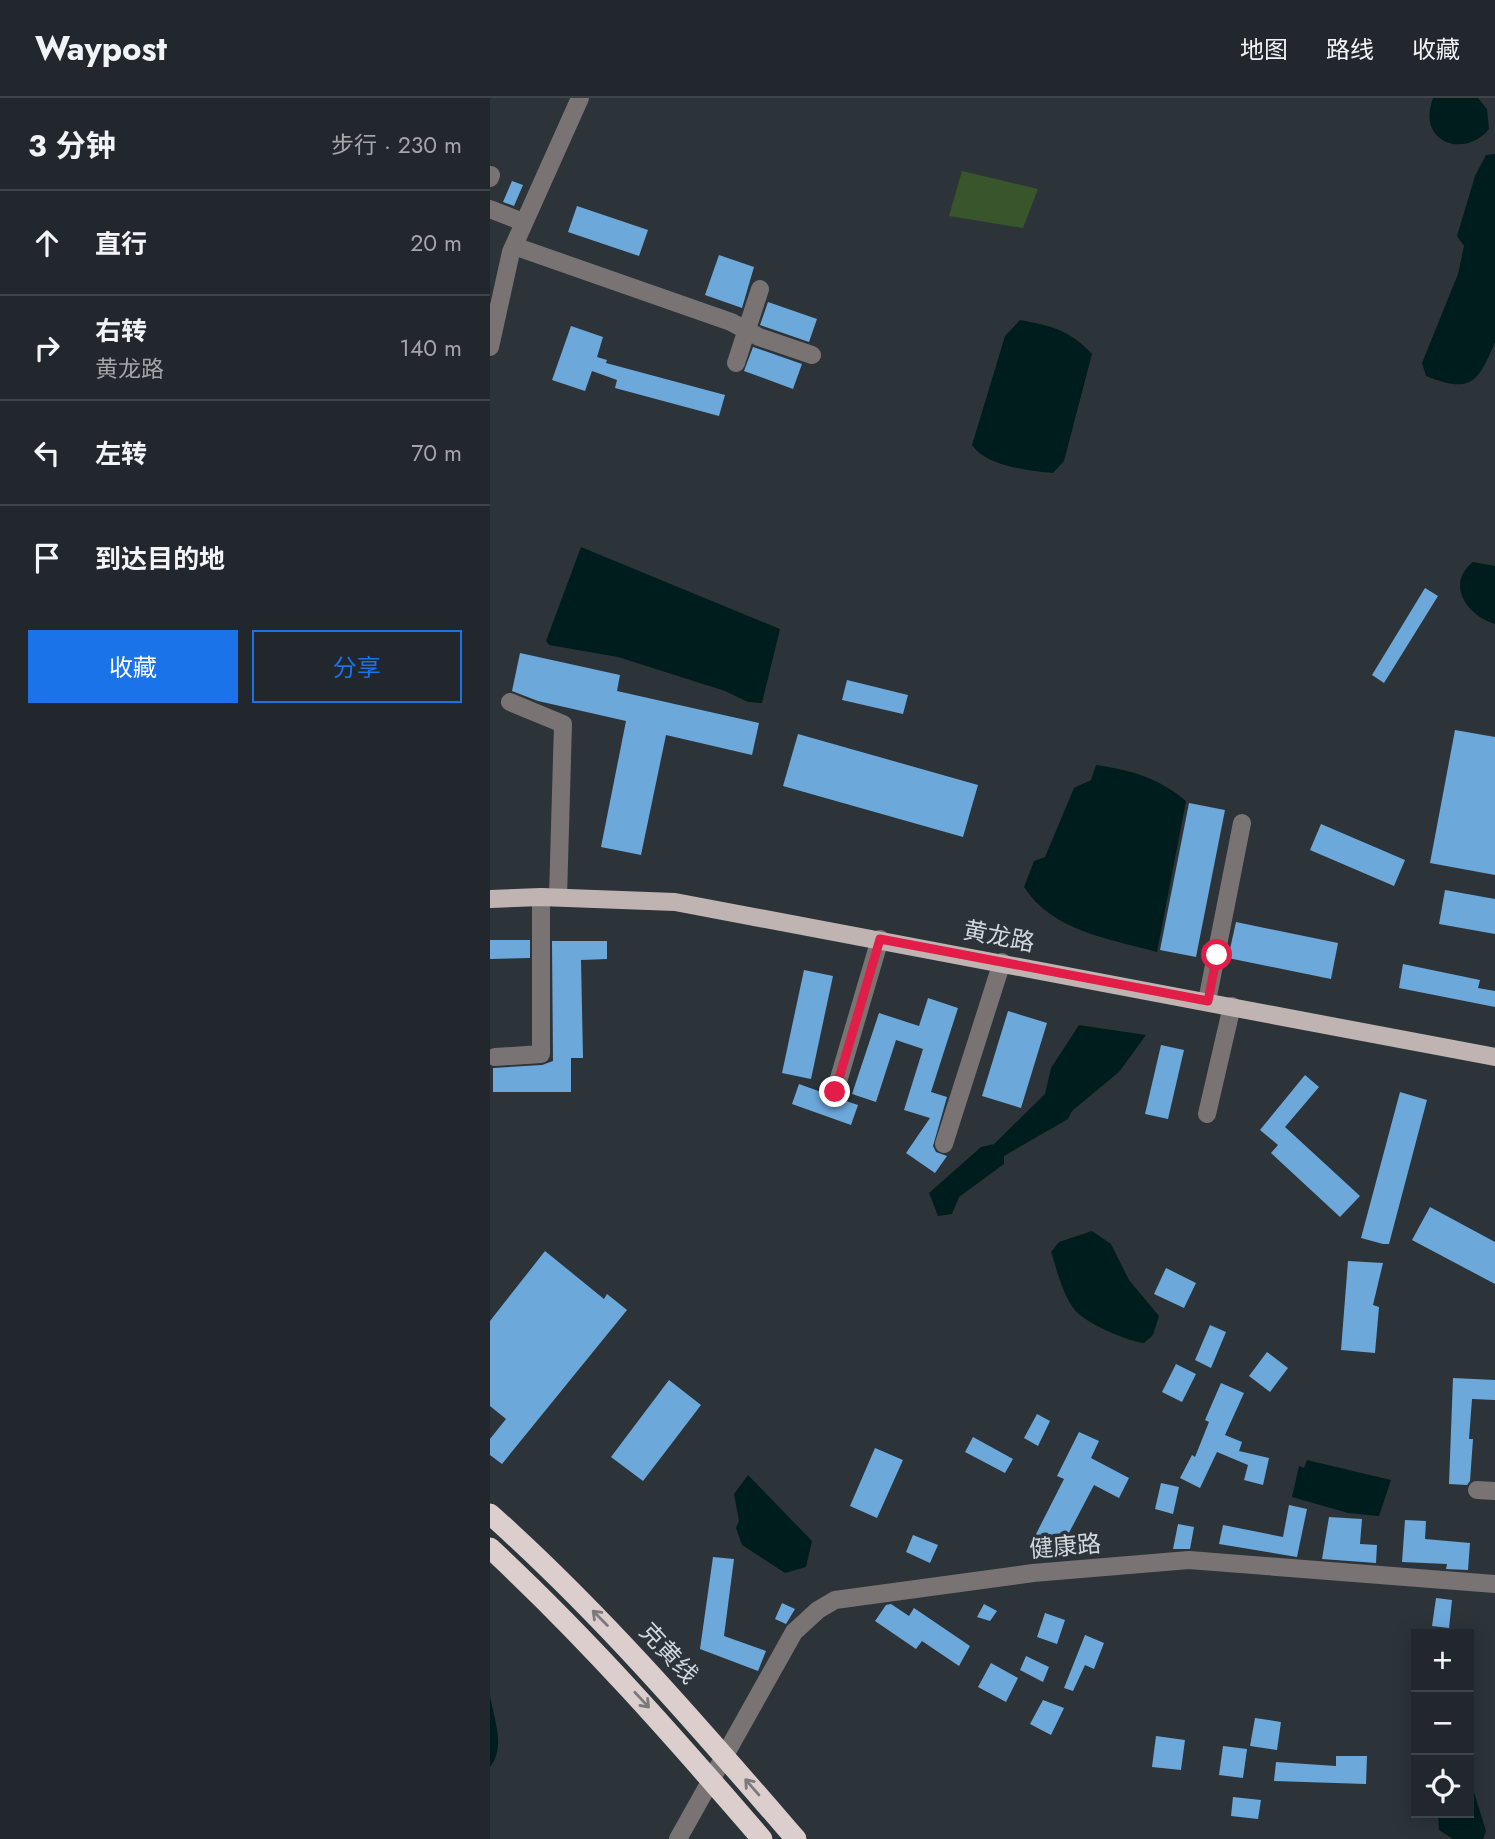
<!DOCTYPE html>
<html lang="zh">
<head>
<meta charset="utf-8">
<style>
	body { margin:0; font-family:Jost,"Noto Sans SC",sans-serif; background:#2d3338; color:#f1f3f6 }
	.controls { position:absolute; right:21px; bottom:21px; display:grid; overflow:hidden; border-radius:0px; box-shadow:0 4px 18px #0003 }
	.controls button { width:63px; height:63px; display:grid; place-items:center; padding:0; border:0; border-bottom:2px solid #3e4448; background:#21272c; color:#f1f3f6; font:35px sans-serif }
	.stop { position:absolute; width:21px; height:21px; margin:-16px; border:5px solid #e11d48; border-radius:50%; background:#fff }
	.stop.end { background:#e11d48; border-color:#fff; box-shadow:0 2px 7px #0008 }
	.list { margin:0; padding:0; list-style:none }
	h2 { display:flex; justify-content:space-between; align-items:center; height:91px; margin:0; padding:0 28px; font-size:30px }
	h2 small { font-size:23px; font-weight:400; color:#a2a5a9 }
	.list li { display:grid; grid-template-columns:46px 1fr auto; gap:21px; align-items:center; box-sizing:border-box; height:105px; padding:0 28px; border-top:2px solid #3e4448 }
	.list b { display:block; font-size:26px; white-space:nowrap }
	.list p { margin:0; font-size:23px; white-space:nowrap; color:#a2a5a9 }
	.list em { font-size:23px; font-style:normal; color:#a2a5a9 }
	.actions { display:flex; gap:14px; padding:21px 28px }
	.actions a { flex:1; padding:16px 0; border:2px solid #1a73e8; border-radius:0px; text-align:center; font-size:24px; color:#1a73e8 }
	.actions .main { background:#1a73e8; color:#fff }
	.icon { flex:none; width:38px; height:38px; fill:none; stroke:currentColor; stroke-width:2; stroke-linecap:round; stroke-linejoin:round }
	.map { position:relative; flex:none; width:1005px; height:1741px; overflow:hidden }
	header { display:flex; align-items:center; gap:42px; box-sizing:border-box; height:98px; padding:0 35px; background:#21272c; border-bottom:2px solid #3e4448 }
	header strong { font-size:33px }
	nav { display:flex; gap:38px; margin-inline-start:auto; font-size:24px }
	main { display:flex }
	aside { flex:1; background:#21272c }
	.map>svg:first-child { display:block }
	.green { fill:#38552b }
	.water { fill:#001d1e }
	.building { fill:#6da8db }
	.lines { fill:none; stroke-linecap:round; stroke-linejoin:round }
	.minor { stroke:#797473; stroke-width:18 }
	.major { stroke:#c0b4b3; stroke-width:18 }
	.highway { stroke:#dbcecc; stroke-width:21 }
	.oneway { stroke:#7b797c }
	.route { stroke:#e11d48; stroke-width:9 }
	.labels { text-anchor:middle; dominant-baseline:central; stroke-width:7; stroke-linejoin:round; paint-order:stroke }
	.street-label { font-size:24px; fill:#d2d7db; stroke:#2c343a }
</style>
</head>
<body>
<header>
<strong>Waypost</strong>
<nav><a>地图</a><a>路线</a><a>收藏</a></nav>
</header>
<main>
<aside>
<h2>3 分钟<small>步行 · 230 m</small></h2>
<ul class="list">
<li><svg class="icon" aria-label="ahead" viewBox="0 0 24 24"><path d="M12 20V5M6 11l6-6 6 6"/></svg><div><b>直行</b></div><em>20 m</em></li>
<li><svg class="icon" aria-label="right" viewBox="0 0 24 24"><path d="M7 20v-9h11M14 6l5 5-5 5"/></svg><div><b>右转</b><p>黄龙路</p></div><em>140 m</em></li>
<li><svg class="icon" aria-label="left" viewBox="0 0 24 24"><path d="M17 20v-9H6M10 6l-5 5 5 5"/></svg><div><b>左转</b></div><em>70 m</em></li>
<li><svg class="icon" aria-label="arrive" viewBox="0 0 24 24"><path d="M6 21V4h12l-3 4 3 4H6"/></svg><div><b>到达目的地</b></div></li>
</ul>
<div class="actions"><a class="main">收藏</a><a>分享</a></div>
</aside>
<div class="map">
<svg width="1005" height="1741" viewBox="0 0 1005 1741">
	<rect width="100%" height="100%" fill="#2c343a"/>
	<!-- green -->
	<path class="green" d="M 472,73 L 548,91 L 533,130 L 459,118 Z"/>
	<!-- water -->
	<path class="water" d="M 943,0 L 988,0 L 997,11 L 999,31 C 975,61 926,45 943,0 Z
		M 1005,56 L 1005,244 C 988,285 981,296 936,278 L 932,265 L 968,176 L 974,148 L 967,138 L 985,78 L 996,57 Z
		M 530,222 C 562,228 580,232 602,256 L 574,363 L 563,375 C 539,373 496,368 482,347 L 515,238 Z
		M 91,449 L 290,531 L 272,605 L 258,604 L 235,593 L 128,559 L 59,547 L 56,543 Z
		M 983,464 L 1005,468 L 1005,526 C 977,518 955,486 983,464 Z
		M 606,667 C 641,672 669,680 696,703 L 667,854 C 620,841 562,833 534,789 L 544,763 L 555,759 L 584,690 L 601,682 Z
		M 589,927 L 656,937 L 629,974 L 582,1013 L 578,1021 L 514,1058 L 514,1066 L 469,1099 L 462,1116 L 448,1118 L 439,1095 L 491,1049 L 504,1046 L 555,996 L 561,970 Z
		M 602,1133 L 621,1146 L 639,1182 L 669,1218 L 663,1237 L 654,1245 C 636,1243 595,1225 584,1211 C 572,1195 567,1172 561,1154 L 569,1144 Z
		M 817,1362 L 901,1382 L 889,1418 L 858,1415 L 802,1399 L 809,1368 L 814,1370 Z
		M 258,1377 L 322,1443 L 316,1469 L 295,1475 L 252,1447 L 246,1430 L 249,1423 L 244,1396 Z
		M 0,1598 C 4,1620 16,1650 0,1669 Z
		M 979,1678 L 996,1733 L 993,1741 L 963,1741 L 949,1732 L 948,1715 L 979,1715 Z"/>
	<!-- building -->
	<path class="building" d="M 22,83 L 33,87 L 24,108 L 13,104 Z
		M 87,108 L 158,132 L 149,158 L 78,134 Z
		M 229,157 L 264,169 L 252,210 L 215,197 Z
		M 278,204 L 327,221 L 319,244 L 270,227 Z
		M 81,228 L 113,239 L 107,259 L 117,262 L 116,265 L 235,297 L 229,318 L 125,290 L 127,282 L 102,273 L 95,293 L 62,282 Z
		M 263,249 L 312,266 L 303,291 L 254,273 Z
		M 935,490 L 948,498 L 894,585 L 882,577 Z
		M 30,555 L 130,577 L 127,593 L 269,625 L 262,657 L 176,637 L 151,757 L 111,749 L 136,623 L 48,603 L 22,593 Z
		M 357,582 L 418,597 L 413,616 L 352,602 Z
		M 965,632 L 1005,639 L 1005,777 L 940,765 Z
		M 308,636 L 488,687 L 473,739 L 293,688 Z
		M 699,705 L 735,712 L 706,859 L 670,852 Z
		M 831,726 L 915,762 L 904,788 L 820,752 Z
		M 955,792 L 1005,801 L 1005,836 L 949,826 Z
		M 746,824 L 848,845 L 841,881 L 738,860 Z
		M 0,842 L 40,842 L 40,860 L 0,861 Z
		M 62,843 L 117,843 L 117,861 L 91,862 L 93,960 L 81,960 L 81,994 L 3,994 L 3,970 L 52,967 L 63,963 Z
		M 913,866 L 990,882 L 988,890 L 1005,893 L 1005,909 L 909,890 Z
		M 314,872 L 343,878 L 321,981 L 292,975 Z
		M 438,900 L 468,910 L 441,994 L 457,999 L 443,1048 L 446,1054 L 457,1058 L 445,1075 L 416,1055 L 440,1020 L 414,1012 L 433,951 L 406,942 L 386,1004 L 362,996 L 389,915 L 429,928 Z
		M 518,913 L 557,925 L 531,1010 L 492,998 Z
		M 671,947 L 694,952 L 678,1021 L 655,1016 Z
		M 815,977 L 829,989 L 795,1029 L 870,1098 L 850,1119 L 781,1055 L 788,1047 L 770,1032 Z
		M 309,986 L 334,995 L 341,1005 L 353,1002 L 368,1007 L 361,1027 L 302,1006 Z
		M 910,994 L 937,1002 L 899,1146 L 893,1146 L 871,1140 Z
		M 940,1109 L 1005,1144 L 1005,1186 L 922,1142 Z
		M 55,1153 L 114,1201 L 117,1196 L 137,1212 L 12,1366 L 0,1357 L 0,1341 L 16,1321 L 0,1308 L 0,1223 Z
		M 858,1163 L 893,1165 L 883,1207 L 889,1209 L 885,1255 L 851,1252 Z
		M 676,1170 L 706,1185 L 694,1210 L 664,1196 Z
		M 720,1227 L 736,1234 L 721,1270 L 705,1262 Z
		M 777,1254 L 798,1270 L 780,1294 L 759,1278 Z
		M 686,1266 L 706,1276 L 692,1304 L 672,1294 Z
		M 963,1280 L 1005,1282 L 1005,1302 L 982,1301 L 979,1341 L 983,1341 L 980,1383 L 977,1387 L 959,1386 Z
		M 179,1282 L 211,1307 L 153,1383 L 121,1359 Z
		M 731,1285 L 754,1295 L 735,1337 L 752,1344 L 749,1353 L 779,1360 L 773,1387 L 754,1382 L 758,1367 L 727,1354 L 710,1390 L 690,1380 L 702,1357 L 705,1359 L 719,1324 L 715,1322 Z
		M 547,1316 L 560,1323 L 548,1348 L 534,1340 Z
		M 589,1334 L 609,1343 L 601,1360 L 639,1380 L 629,1400 L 604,1387 L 570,1452 L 545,1438 L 574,1381 L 567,1378 Z
		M 483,1339 L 523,1361 L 515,1375 L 475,1354 Z
		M 385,1350 L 413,1362 L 387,1420 L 360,1408 Z
		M 671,1385 L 689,1389 L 683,1416 L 665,1411 Z
		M 799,1407 L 817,1411 L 807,1459 L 729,1446 L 733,1427 L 793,1439 Z
		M 839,1419 L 872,1421 L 870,1446 L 887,1447 L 886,1465 L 832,1461 Z
		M 915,1422 L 936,1423 L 935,1441 L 980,1445 L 978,1472 L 956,1471 L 957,1466 L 912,1464 Z
		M 688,1426 L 704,1429 L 700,1451 L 683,1451 Z
		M 423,1437 L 448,1447 L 440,1465 L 416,1454 Z
		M 223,1459 L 244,1461 L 234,1538 L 276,1553 L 268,1573 L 210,1551 Z
		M 946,1500 L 962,1502 L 959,1530 L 942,1528 Z
		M 292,1505 L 305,1511 L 296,1526 L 285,1521 Z
		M 401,1506 L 419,1518 L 424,1510 L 480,1548 L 469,1568 L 432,1543 L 426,1551 L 385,1523 L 396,1507 Z
		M 494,1506 L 507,1513 L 500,1523 L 487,1519 Z
		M 555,1515 L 575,1522 L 567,1546 L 547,1539 Z
		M 595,1537 L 614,1545 L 604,1571 L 595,1567 L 583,1593 L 574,1590 Z
		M 536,1558 L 559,1569 L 553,1584 L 530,1572 Z
		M 501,1565 L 528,1580 L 516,1604 L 488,1589 Z
		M 553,1602 L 574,1610 L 561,1637 L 540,1626 Z
		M 765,1620 L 791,1624 L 787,1652 L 760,1648 Z
		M 666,1638 L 695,1642 L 691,1672 L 662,1669 Z
		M 733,1648 L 757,1651 L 753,1680 L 729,1677 Z
		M 846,1658 L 877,1658 L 876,1686 L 784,1683 L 786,1664 L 846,1668 Z
		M 743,1699 L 771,1702 L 768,1721 L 741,1718 Z"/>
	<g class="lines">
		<!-- minor -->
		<path class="minor" d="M 0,80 L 1,77
			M 0,111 L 33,124
			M 24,148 L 241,224 L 269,239 L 322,257
			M 0,249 L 21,154 L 90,0
			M 246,265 L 270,191
			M 20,604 L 73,626 L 68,799
			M 717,903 L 752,725
			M 5,959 L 51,956 L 51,799
			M 345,994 L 390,841
			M 717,1016 L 742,908
			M 454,1046 L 512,864
			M 987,1392 L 1005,1393
			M 188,1741 L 304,1534 L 328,1512 L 345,1502 L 543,1475 L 699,1462 L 1005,1486"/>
		<!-- major -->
		<path class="major" d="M 0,801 L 51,799 L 185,804 L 1005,959"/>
		<!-- highway -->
		<path class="highway" d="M 0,1416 C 112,1516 208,1628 306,1741
			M 0,1450 C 98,1541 185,1640 272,1741"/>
	</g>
	<!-- one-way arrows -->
	<defs><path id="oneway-shaft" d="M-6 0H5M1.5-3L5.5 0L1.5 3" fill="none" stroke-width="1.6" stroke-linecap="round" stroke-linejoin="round" transform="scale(1.75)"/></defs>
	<g class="oneway">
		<use href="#oneway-shaft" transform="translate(110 1520) rotate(-135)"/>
		<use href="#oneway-shaft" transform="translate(152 1602) rotate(47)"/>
		<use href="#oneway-shaft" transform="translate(262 1689) rotate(-131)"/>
	</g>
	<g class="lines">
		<!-- route -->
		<path class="route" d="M 345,994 L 390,841 L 718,903 L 727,857"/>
	</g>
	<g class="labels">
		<!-- street labels -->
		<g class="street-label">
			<text transform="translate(509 838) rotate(11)">黄龙路</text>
			<text transform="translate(575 1448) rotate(-5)">健康路</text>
			<text transform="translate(179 1555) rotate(47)">克黄线</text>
		</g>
	</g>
</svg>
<div class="controls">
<button>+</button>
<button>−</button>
<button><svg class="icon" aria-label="locate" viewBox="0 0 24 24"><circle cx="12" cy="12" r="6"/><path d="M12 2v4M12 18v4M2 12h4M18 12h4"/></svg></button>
</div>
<div class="stop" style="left:727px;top:857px"></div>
<div class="stop end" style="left:345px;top:994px"></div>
</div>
</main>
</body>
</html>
